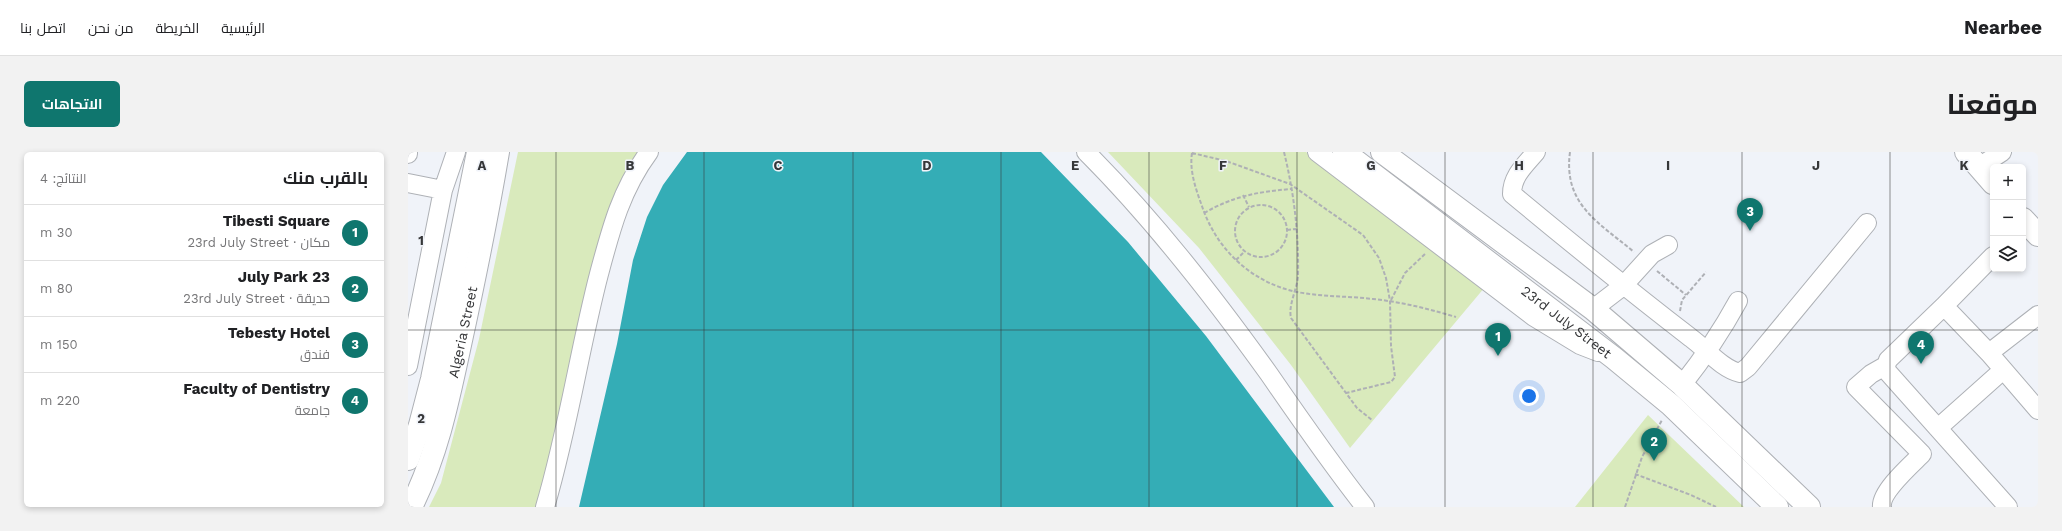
<!DOCTYPE html>
<html lang="ar">
<head>
<meta charset="utf-8">
<style>
	body { margin:0; font-family:"Work Sans",Cairo,sans-serif; background:#f2f2f2; color:#202124; direction:rtl }
	.controls { position:absolute; right:12px; top:12px; display:grid; overflow:hidden; border-radius:6px; box-shadow:0 2px 6px #0003 }
	.controls button { width:36px; height:36px; display:grid; place-items:center; padding:0; border:0; border-bottom:1px solid #e0e0e0; background:#fff; color:#202124; font:20px sans-serif }
	.you { position:absolute; left:1121px; top:244px; width:14px; height:14px; margin:-10px; border:3px solid #fff; border-radius:50%; background:#1a73e8; box-shadow:0 0 0 6px #1a73e833 }
	.badge { display:grid; place-items:center; width:26px; height:26px; border-radius:50%; background:#0f766e; color:#fff; font-size:13px; font-weight:700 }
	.pin { position:absolute; translate:-50% -33px; filter:drop-shadow(0 1px 2px #0008) }
	.pin::after { content:''; position:absolute; top:21px; width:14px; height:12px; background:inherit; clip-path:polygon(0 0,100% 0,50% 100%) }
	.list { margin:0; padding:0; list-style:none }
	h2 { display:flex; justify-content:space-between; align-items:center; height:52px; margin:0; padding:0 16px; font-size:17px }
	h2 small { font-size:13px; font-weight:400; color:#757577 }
	.list li { display:grid; grid-template-columns:26px 1fr auto; gap:12px; align-items:center; box-sizing:border-box; height:56px; padding:0 16px; border-top:1px solid #e0e0e0 }
	.list b { display:block; font-size:15px; white-space:nowrap }
	.list p { margin:0; font-size:13px; white-space:nowrap; color:#757577 }
	.list em { font-size:13px; font-style:normal; color:#757577 }
	.icon { flex:none; width:22px; height:22px; fill:none; stroke:currentColor; stroke-width:2; stroke-linecap:round; stroke-linejoin:round }
	.map { position:relative; flex:none; width:1630px; height:355px; overflow:hidden; direction:ltr; border-radius:6px }
	header { display:flex; align-items:center; gap:24px; box-sizing:border-box; height:56px; padding:0 20px; background:#fff; border-bottom:1px solid #e0e0e0 }
	header strong { font-size:19px }
	nav { display:flex; gap:22px; margin-inline-start:auto; font-size:14px }
	.intro { display:flex; align-items:center; justify-content:space-between; box-sizing:border-box; height:96px; padding:0 24px }
	h1 { margin:0; font-size:28px }
	.button { padding:10px 18px; border-radius:6px; background:#0f766e; color:#fff; font-size:14px; font-weight:700 }
	main { display:flex; gap:24px; padding:0 24px }
	aside { flex:1; background:#fff; border-radius:6px; box-shadow:0 2px 6px #0003 }
	.map>svg:first-child { display:block }
	.green { fill:#d9eabc }
	.water { fill:#34adb6 }
	.lines { fill:none; stroke-linecap:round; stroke-linejoin:round }
	.minor-casing { stroke:#aeb1b6; stroke-width:20 }
	.major-casing { stroke:#aeb1b6; stroke-width:24 }
	.path { stroke:#aeb0b5; stroke-width:2; stroke-dasharray:4 2; stroke-linecap:butt }
	.minor { stroke:#fff; stroke-width:18 }
	.major { stroke:#fff; stroke-width:22 }
	.grid { fill:none; stroke:#363739; stroke-width:1; stroke-opacity:0.55 }
	.labels { text-anchor:middle; dominant-baseline:central; stroke-width:3; stroke-linejoin:round; paint-order:stroke }
	.street-label { font-size:14px; fill:#363739; stroke:#f0f3f9 }
	.grid-label { font-size:13px; text-anchor:middle; font-weight:bold; fill:#363739; stroke:#f0f3f9; stroke-width:3; stroke-linejoin:round; paint-order:stroke }
</style>
</head>
<body>
<header>
<strong>Nearbee</strong>
<nav><a>الرئيسية</a><a>الخريطة</a><a>من نحن</a><a>اتصل بنا</a></nav>
</header>
<div class="intro"><h1>موقعنا</h1><a class="button">الاتجاهات</a></div>
<main>
<div class="map">
<svg width="1630" height="355" viewBox="0 0 1630 355">
	<rect width="100%" height="100%" fill="#f0f3f9"/>
	<!-- green -->
	<path class="green" d="M 110,0 L 231,0 L 223,11 L 196,71 L 130,355 L 21,355 L 33,331 L 71,187 Z
		M 700,0 L 898,0 L 1077,135 L 942,296 L 883,213 L 791,96 Z
		M 1240,263 L 1336,355 L 1167,355 Z"/>
	<!-- water -->
	<path class="water" d="M 279,0 L 633,0 L 720,90 L 798,184 L 926,355 L 171,355 L 209,192 L 225,108 L 239,65 L 255,33 Z"/>
	<g class="lines">
		<!-- minor casing -->
		<g class="minor-casing">
			<path id="minor" d="M 678,0 C 746,68 805,144 861,222 C 892,267 923,312 957,355
				M 909,0 L 1126,165 L 1172,193 L 1190,200
				M 1128,0 C 1117,13 1104,24 1104,42 C 1163,91 1222,139 1283,186 C 1298,197 1314,217 1332,221 L 1340,215 L 1459,71
				M 0,2 L 0,0
				M 1571,15 L 1594,0
				M 0,31 L 35,38
				M 1585,104 L 1536,154 L 1581,201 L 1630,258
				M 1536,154 L 1480,208 L 1477,217 L 1600,355
				M 1185,157 L 1215,134 L 1244,102 L 1260,93
				M 1581,201 L 1630,163
				M 0,214 L 35,38 L 48,0
				M 1274,233 C 1297,204 1312,182 1330,149
				M 1530,276 L 1595,218
				M 137,355 C 160,278 171,199 191,122 C 203,77 213,38 241,0
				M 1474,355 C 1472,340 1503,313 1514,302 L 1448,235 L 1463,222 L 1477,214"/>
		</g>
		<!-- major casing -->
		<g class="major-casing">
			<g id="major">
				<path id="s1" d="M 936,0 L 1206,206 L 1263,253 L 1369,355"/>
				<path d="M 974,0 L 1185,157 L 1274,233 L 1401,355"/>
				<path d="M 1558,0 L 1585,31"/>
				<path d="M 1615,67 L 1630,83"/>
				<path d="M 0,307 L 12,273 L 24,227 L 70,0"/>
				<path id="s2" d="M 3,355 C 29,303 40,249 52,193 C 66,129 79,65 90,0"/>
			</g>
		</g>
		<!-- path -->
		<path class="path" d="M 876,0 C 886,41 891,82 890,124 C 889,138 880,153 883,166 L 949,256 L 964,268
			M 1162,0 C 1155,52 1190,70 1226,100
			M 784,1 L 818,9 L 882,32 L 955,83 L 971,106 L 978,126 L 982,149 L 983,194 L 987,225 L 983,230 L 938,241
			M 784,1 C 781,20 789,40 795,57 C 810,99 845,131 889,140 C 914,145 940,144 965,147 C 994,150 1021,157 1048,165
			M 835,43 L 841,55
			M827 79a26 26 0 1 1 52 0a26 26 0 1 1-52 0Z
			M 796,61 C 826,44 849,40 883,37
			M 879,78 L 888,77
			M 828,108 L 836,100
			M 1249,119 L 1278,143
			M 983,148 L 997,121 L 1018,101
			M 1272,159 L 1274,148 L 1298,120
			M 1227,322 L 1283,343 L 1308,355
			M 1217,355 L 1234,305 L 1254,268"/>
		<!-- minor -->
		<use href="#minor" class="minor"/>
		<!-- major -->
		<use href="#major" class="major"/>
	</g>
	<!-- grid -->
	<path class="grid" d="M 148,0 L 148,355M 296,0 L 296,355M 445,0 L 445,355M 593,0 L 593,355M 741,0 L 741,355M 889,0 L 889,355M 1037,0 L 1037,355M 1185,0 L 1185,355M 1334,0 L 1334,355M 1482,0 L 1482,355M 0,178 L 1630,178"/>
	<g class="labels">
		<!-- street labels -->
		<g class="street-label">
			<text stroke="none"><textPath href="#s1" startOffset="280">23rd July Street</textPath></text>
			<text stroke="none"><textPath href="#s2" startOffset="183">Algeria Street</textPath></text>
		</g>
	</g>
	<g class="grid-label">
		<text x="74" y="18">A</text>
		<text x="222" y="18">B</text>
		<text x="370" y="18">C</text>
		<text x="519" y="18">D</text>
		<text x="667" y="18">E</text>
		<text x="815" y="18">F</text>
		<text x="963" y="18">G</text>
		<text x="1111" y="18">H</text>
		<text x="1260" y="18">I</text>
		<text x="1408" y="18">J</text>
		<text x="1556" y="18">K</text>
		<text x="13" y="93">1</text>
		<text x="13" y="271">2</text>
	</g>
</svg>
<div class="controls">
<button>+</button>
<button>−</button>
<button><svg class="icon" aria-label="layers" viewBox="0 0 24 24"><path d="M12 4l9 5-9 5-9-5zM3 14l9 5 9-5"/></svg></button>
</div>
<div class="you"></div>
<div class="pin badge" style="left:1090px;top:204px">1</div>
<div class="pin badge" style="left:1246px;top:309px">2</div>
<div class="pin badge" style="left:1342px;top:79px">3</div>
<div class="pin badge" style="left:1513px;top:212px">4</div>
</div>
<aside>
<h2>بالقرب منك<small>النتائج: 4</small></h2>
<ul class="list">
<li><span class="badge">1</span><div><b>Tibesti Square</b><p>مكان · 23rd July Street</p></div><em>30 m</em></li>
<li><span class="badge">2</span><div><b>23 July Park</b><p>حديقة · 23rd July Street</p></div><em>80 m</em></li>
<li><span class="badge">3</span><div><b>Tebesty Hotel</b><p>فندق</p></div><em>150 m</em></li>
<li><span class="badge">4</span><div><b>Faculty of Dentistry</b><p>جامعة</p></div><em>220 m</em></li>
</ul>
</aside>
</main>
</body>
</html>
